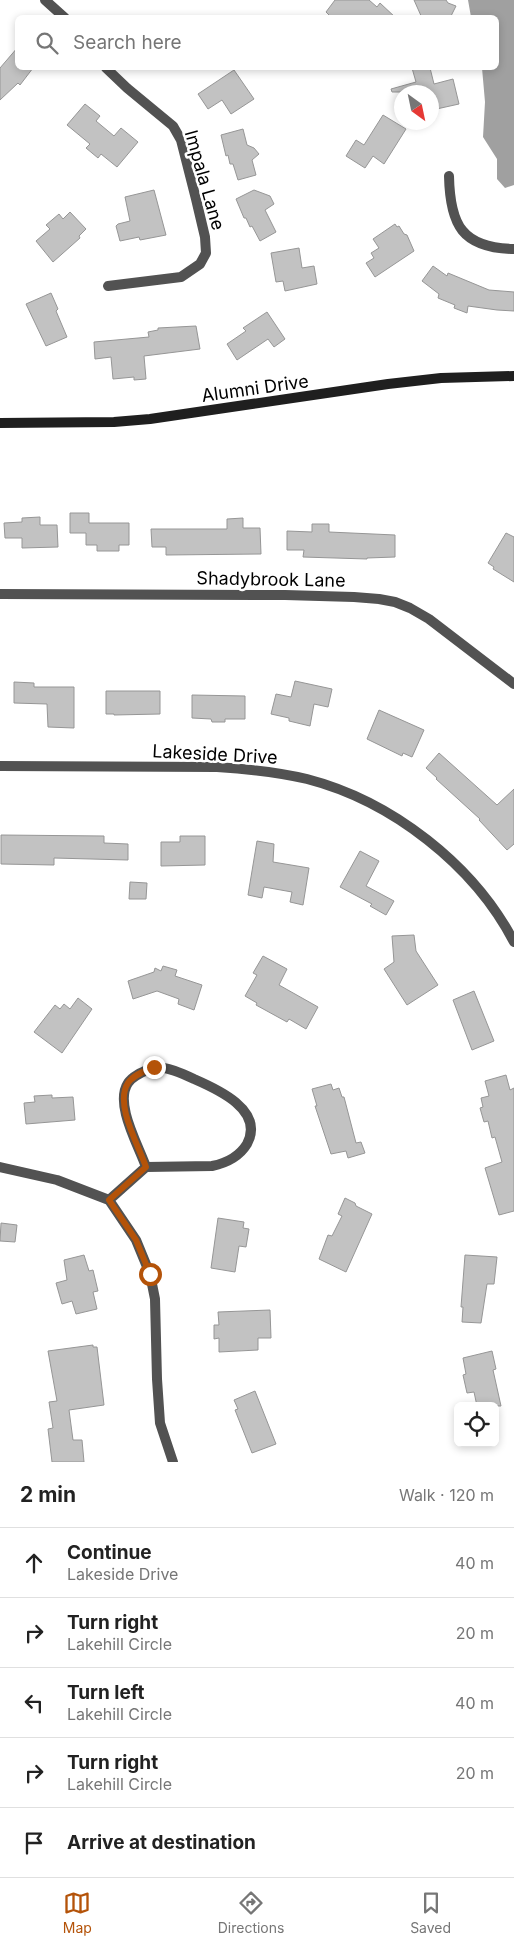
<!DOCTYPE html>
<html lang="en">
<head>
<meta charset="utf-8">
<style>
	body { margin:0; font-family:Inter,sans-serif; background:#f6f6f6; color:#222 }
	.controls { position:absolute; right:15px; bottom:15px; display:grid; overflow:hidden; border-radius:8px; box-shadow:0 2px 8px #0003 }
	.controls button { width:45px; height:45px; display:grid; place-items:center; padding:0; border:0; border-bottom:1px solid #e0e0e0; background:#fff; color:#222; font:25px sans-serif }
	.compass { position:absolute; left:394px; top:85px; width:45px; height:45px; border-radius:50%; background:#fff; box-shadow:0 2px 8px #0003; rotate:147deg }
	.stop { position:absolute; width:15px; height:15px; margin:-11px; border:4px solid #b45309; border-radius:50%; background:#fff }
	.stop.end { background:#b45309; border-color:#fff; box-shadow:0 1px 5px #0008 }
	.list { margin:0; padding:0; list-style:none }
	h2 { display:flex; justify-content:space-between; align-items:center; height:65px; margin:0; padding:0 20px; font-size:21px }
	h2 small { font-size:16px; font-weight:400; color:#767676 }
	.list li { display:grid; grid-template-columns:32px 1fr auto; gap:15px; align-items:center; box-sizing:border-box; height:70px; padding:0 20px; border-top:1px solid #e0e0e0 }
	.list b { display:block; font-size:19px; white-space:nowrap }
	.list p { margin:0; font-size:16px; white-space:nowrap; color:#767676 }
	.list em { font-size:16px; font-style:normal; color:#767676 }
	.icon { flex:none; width:28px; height:28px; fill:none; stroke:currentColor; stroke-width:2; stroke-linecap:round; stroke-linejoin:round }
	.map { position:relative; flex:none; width:514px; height:1462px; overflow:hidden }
	.search { position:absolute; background:#fff; box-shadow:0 2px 8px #0003; left:15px; right:15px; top:15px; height:55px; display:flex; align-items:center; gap:12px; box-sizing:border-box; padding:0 18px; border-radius:8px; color:#767676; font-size:19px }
	.sheet { height:415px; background:#fff }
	nav { display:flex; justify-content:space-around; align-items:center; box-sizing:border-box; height:70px; border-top:1px solid #e0e0e0; background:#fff; font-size:14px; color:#767676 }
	nav a { display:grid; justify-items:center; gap:2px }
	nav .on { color:#b45309 }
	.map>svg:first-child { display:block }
	.water { fill:#a0a0a0 }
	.building { fill:#c2c2c2; stroke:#969696 }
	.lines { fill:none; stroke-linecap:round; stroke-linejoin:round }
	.minor { stroke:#525252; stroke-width:10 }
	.secondary { stroke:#1f1f1f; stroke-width:10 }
	.route { stroke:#b45309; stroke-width:6 }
	.labels { text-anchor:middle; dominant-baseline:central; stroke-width:5; stroke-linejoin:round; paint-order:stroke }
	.street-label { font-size:18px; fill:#000; stroke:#fff }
</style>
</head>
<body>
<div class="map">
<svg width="514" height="1462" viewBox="0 0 514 1462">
	<rect width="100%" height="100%" fill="#fff"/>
	<!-- water -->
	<path class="water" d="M 468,0 L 514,0 L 514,185 L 505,188 L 497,179 L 497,159 L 483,137 L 485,102 L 482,68 L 496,68 L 496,18 L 471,17 Z"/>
	<!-- building -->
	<path class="building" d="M 335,0 L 369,0 L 377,7 L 380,3 L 396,18 L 332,18 L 326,12 Z
		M 414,0 L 446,0 L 448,3 L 456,6 L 450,18 L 422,18 Z
		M 18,47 L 18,68 L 33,68 L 20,85 L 18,83 L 0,100 L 0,68 Z
		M 412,68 L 430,68 L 434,84 L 453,79 L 459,104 L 432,110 L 432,92 L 392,92 L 391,89 L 416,82 Z
		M 234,70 L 254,99 L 231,114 L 222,100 L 208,109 L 198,94 Z
		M 85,104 L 100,116 L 96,121 L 114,136 L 121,128 L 138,142 L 117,167 L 101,154 L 98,158 L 86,148 L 90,144 L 67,125 Z
		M 383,115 L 406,129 L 384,164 L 373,156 L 365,168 L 346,156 L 356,140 L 364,145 Z
		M 243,129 L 247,145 L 254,148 L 259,154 L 252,160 L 256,175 L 238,180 L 233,164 L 230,164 L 228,155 L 226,156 L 221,135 Z
		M 154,190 L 166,235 L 140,240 L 139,237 L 120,241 L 116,226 L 118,224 L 130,221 L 125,197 Z
		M 254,190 L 270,196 L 274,204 L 265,210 L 276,232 L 260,241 L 252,226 L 250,227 L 246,218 L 244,218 L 236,199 Z
		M 70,212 L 86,229 L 79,236 L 80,238 L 53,262 L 36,241 L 50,229 L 46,225 L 59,214 L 63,219 Z
		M 395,224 L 397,227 L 399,226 L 404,234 L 407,235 L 414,251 L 375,277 L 366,263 L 374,258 L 371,253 L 379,248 L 373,239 Z
		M 299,248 L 302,268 L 314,266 L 317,284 L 285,291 L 283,281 L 276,282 L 271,253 Z
		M 433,266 L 447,276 L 448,273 L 489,290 L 514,292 L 514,311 L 497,310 L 468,306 L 467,313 L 454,308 L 455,305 L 438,298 L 439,294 L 422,281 Z
		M 51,293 L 58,309 L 56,311 L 67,337 L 46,346 L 26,304 Z
		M 267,312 L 285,339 L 274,347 L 268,339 L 237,360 L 227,344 L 246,331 L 243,328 Z
		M 196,326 L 200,349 L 144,356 L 146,379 L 134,380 L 134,377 L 113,379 L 111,357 L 95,359 L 94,342 L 149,337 L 148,332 L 158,330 L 158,328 Z
		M 70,513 L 89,513 L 89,523 L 129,523 L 129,545 L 119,545 L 119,551 L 97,551 L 97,545 L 86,545 L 86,533 L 70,533 Z
		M 40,517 L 40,525 L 57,525 L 58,547 L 22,548 L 22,538 L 5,538 L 4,523 L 22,522 L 22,518 Z
		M 243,518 L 243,528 L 260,528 L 261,554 L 166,555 L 166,547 L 152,547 L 151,529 L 227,529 L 227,519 Z
		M 312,524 L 329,524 L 329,532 L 395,535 L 395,557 L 367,558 L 367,559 L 303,557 L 304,550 L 287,550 L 287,531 L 312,532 Z
		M 506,533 L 514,537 L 514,582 L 493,569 L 494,567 L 488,563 Z
		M 295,681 L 332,689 L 328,707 L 314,704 L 310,726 L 289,721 L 289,718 L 271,714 L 276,694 L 291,697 Z
		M 14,682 L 34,683 L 34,687 L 74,687 L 74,728 L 48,727 L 47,704 L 14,703 Z
		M 106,691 L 160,691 L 160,714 L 114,715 L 114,714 L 106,714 Z
		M 192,695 L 245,696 L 245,719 L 225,719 L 225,722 L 212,722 L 211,719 L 192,718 Z
		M 379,710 L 424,730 L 412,757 L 403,753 L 402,756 L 367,739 Z
		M 439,753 L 497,805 L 514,789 L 514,844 L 507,850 L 479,820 L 480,819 L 436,779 L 437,778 L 426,768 Z
		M 1,835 L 104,836 L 104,843 L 128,844 L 128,860 L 54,858 L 54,865 L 1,864 Z
		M 180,836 L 205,836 L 205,865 L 161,866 L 161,842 L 180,842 Z
		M 257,841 L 274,844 L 273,862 L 309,868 L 303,905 L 290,902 L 292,892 L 264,887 L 262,898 L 248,895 Z
		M 360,851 L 379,861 L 366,886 L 394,901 L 386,915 L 370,906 L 372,904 L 340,887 Z
		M 130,882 L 147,883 L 146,899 L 129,899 Z
		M 414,935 L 416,951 L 438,985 L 407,1005 L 384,969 L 394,962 L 392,936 Z
		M 263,956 L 287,969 L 279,985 L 318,1007 L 306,1029 L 289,1019 L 287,1022 L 256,1005 L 257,1003 L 245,996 L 257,975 L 253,973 Z
		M 163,966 L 177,970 L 175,976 L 202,985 L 194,1010 L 178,1004 L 179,999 L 157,991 L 133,999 L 128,981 L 154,972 L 155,968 L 161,971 Z
		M 474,991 L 494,1041 L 472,1050 L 453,1000 Z
		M 78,998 L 92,1009 L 62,1053 L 34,1032 L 55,1005 L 60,1009 L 64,1004 L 70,1009 Z
		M 506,1075 L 510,1090 L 514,1088 L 514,1211 L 499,1215 L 485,1168 L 502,1162 L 495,1137 L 492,1138 L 488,1121 L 484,1122 L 480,1108 L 483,1107 L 481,1098 L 489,1096 L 485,1081 Z
		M 331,1084 L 333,1090 L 339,1088 L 342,1097 L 344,1097 L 356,1143 L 361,1142 L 365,1153 L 348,1158 L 346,1151 L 331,1154 L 315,1106 L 317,1106 L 312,1089 Z
		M 52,1095 L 52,1098 L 73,1097 L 75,1120 L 26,1124 L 24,1103 L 35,1102 L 34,1096 Z
		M 345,1198 L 355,1203 L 356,1206 L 372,1214 L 346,1272 L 319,1259 L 328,1235 L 332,1236 L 342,1216 L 338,1214 Z
		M 218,1218 L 244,1222 L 243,1228 L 249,1229 L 246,1247 L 239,1246 L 235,1272 L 211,1268 Z
		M 1,1223 L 17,1225 L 15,1242 L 0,1241 Z
		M 84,1255 L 89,1271 L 93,1270 L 98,1291 L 93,1292 L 97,1309 L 76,1314 L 72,1301 L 62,1304 L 56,1283 L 67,1280 L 64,1260 Z
		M 465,1255 L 497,1257 L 494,1284 L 487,1284 L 481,1323 L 462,1322 L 463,1307 L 461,1307 Z
		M 270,1310 L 271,1338 L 258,1338 L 258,1350 L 219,1352 L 219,1338 L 214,1339 L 214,1325 L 219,1325 L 218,1312 Z
		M 93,1345 L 93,1347 L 97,1347 L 104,1405 L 69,1410 L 73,1440 L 82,1440 L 84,1462 L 52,1462 L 48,1429 L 53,1428 L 49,1402 L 57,1401 L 48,1351 Z
		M 492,1351 L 496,1369 L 493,1370 L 501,1406 L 477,1406 L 474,1392 L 467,1393 L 463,1375 L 466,1374 L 463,1358 Z
		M 255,1391 L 276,1444 L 252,1453 L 235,1410 L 238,1409 L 234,1400 Z"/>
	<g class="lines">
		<!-- minor -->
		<path class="minor" d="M 45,0 L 65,18
			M 106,68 L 127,88 L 173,126 L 181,140 L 196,199 L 205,237 L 206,253 L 200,264 L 181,277 L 108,286
			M 449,176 C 450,225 462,248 514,249
			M 0,594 L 285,595 L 354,597 L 379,599 L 395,602 L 410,608 L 429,619 L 514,684
			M 0,766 L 217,767 C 248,769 278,772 307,779 C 392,801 474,865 514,942
			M 154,1067 C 168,1067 181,1073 194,1079 C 217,1089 265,1110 247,1144 C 239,1157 227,1163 212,1166 L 146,1167 C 139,1146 114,1104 128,1083 C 133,1075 145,1071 154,1067 Z
			M 0,1167 L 57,1180 L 109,1200 L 136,1240 L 150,1274 L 155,1299 L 157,1379 L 160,1423 L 173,1462
			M 109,1200 L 146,1167"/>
		<!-- secondary -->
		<path class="secondary" d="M 0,423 L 114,422 L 150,419 L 388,384 L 441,378 L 514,376"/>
	</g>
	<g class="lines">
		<!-- route -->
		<path class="route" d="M 150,1274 L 136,1240 L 109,1200 L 146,1167 C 139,1146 114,1104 128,1083 C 133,1075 145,1071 154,1067"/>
	</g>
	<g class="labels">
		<!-- street labels -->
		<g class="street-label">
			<text transform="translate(205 180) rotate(74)">Impala Lane</text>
			<text transform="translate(255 388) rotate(-8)">Alumni Drive</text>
			<text transform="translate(271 579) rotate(1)">Shadybrook Lane</text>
			<text transform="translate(215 754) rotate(3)">Lakeside Drive</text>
		</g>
	</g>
</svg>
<div class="controls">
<button><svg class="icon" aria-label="locate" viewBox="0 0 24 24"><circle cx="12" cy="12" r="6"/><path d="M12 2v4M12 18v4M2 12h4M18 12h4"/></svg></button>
</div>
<svg class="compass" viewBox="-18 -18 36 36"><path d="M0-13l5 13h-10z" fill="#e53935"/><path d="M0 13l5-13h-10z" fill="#767676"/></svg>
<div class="stop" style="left:150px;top:1274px"></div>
<div class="stop end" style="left:154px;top:1067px"></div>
<div class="search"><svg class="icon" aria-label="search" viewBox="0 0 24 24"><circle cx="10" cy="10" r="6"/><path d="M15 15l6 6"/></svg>Search here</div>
</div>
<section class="sheet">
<h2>2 min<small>Walk · 120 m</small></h2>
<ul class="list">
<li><svg class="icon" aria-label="ahead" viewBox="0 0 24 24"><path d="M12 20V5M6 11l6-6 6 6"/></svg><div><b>Continue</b><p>Lakeside Drive</p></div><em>40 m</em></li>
<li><svg class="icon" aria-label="right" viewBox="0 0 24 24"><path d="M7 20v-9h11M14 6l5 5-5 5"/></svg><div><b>Turn right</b><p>Lakehill Circle</p></div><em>20 m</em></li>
<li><svg class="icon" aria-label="left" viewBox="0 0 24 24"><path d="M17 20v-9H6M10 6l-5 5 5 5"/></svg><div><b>Turn left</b><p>Lakehill Circle</p></div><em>40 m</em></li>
<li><svg class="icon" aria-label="right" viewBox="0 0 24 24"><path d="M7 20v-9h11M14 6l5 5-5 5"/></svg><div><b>Turn right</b><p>Lakehill Circle</p></div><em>20 m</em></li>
<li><svg class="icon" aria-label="arrive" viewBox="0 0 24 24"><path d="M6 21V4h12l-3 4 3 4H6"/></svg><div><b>Arrive at destination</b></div></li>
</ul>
</section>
<nav>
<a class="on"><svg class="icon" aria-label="map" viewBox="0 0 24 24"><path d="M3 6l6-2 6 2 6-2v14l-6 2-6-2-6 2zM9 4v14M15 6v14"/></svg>Map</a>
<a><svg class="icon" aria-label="directions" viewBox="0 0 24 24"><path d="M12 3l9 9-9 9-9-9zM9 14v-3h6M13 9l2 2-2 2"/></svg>Directions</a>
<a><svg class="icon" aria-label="saved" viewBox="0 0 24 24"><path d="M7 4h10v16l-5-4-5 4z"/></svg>Saved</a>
</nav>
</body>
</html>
